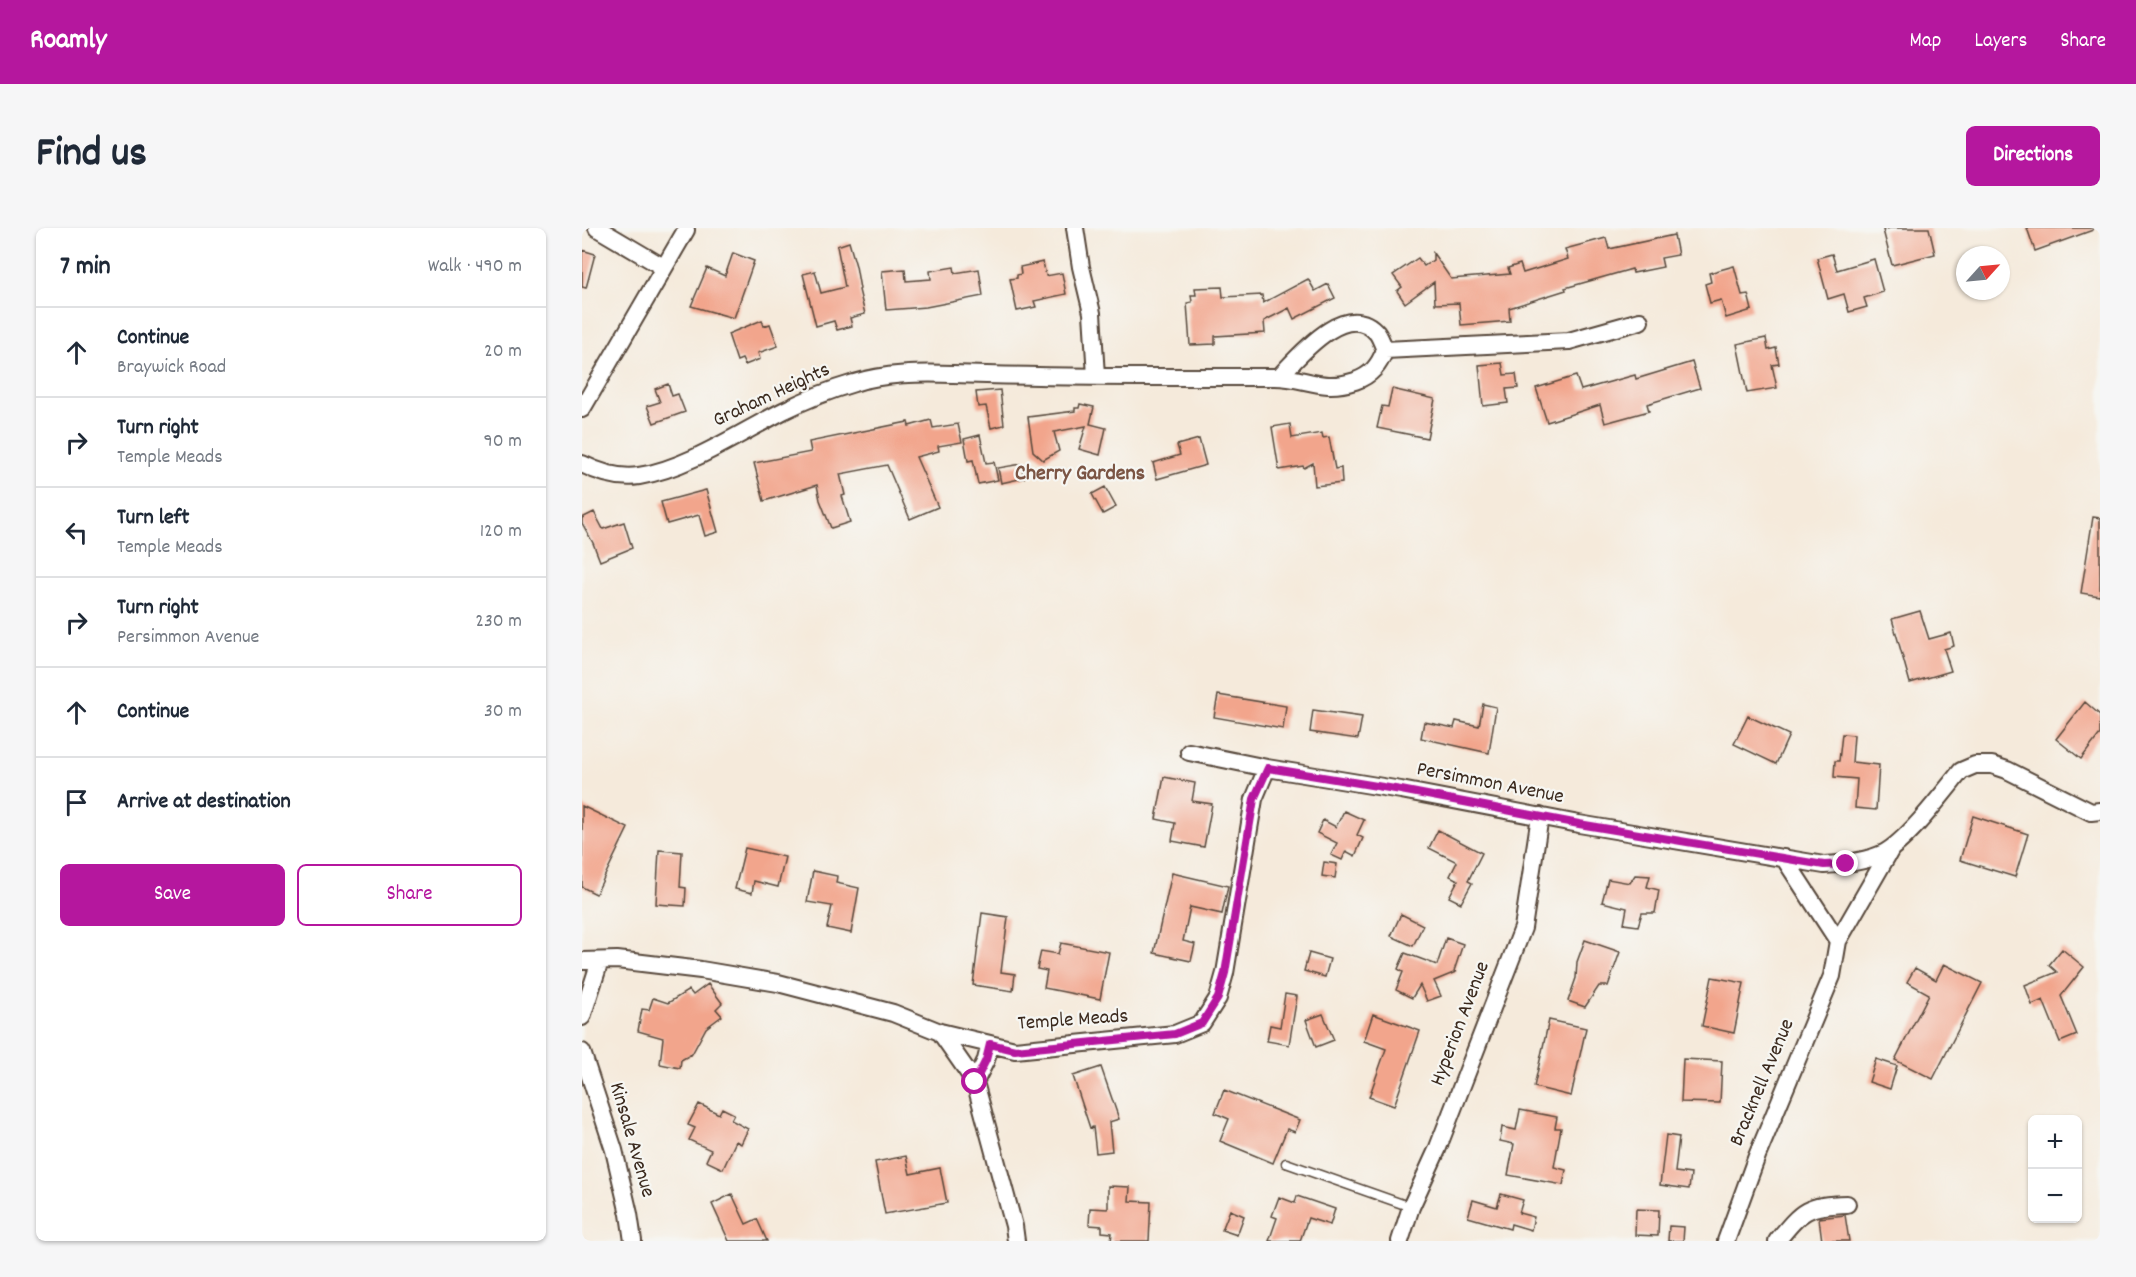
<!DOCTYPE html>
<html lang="en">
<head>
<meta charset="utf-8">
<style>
	body { margin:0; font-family:Dekko,sans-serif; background:#f6f6f7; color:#1f2937 }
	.controls { position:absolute; right:18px; bottom:18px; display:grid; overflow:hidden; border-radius:9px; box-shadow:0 2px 4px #0004 }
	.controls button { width:54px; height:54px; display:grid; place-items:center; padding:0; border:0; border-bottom:2px solid #e0e1e3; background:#fff; color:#1f2937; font:30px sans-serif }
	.compass { position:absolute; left:1374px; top:18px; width:54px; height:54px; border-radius:50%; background:#fff; box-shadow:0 2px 4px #0004; rotate:63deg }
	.stop { position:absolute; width:18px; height:18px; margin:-14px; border:4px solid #b5179e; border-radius:50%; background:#fff }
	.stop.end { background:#b5179e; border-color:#fff; box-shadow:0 2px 6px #0008 }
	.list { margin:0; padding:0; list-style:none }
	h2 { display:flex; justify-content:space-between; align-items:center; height:78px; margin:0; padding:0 24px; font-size:26px }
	h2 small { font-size:20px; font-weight:400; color:#747a83 }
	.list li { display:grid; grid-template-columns:39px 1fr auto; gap:18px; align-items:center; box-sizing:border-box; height:90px; padding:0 24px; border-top:2px solid #e0e1e3 }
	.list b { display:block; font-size:22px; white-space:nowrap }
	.list p { margin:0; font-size:20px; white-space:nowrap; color:#747a83 }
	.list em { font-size:20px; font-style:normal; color:#747a83 }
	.actions { display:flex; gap:12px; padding:18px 24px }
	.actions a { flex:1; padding:14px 0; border:2px solid #b5179e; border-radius:9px; text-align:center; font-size:21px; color:#b5179e }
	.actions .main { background:#b5179e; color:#fff }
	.icon { flex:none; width:33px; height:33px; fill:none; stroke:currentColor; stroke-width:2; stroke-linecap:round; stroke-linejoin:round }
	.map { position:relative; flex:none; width:1518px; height:1013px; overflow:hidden; border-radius:9px }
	header { display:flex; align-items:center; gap:36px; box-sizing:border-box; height:84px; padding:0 30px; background:#b5179e; color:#fff }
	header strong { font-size:28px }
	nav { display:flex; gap:33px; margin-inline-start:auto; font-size:21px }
	.intro { display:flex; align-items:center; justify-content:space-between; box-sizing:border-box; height:144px; padding:0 36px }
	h1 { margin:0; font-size:42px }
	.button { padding:15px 27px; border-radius:9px; background:#b5179e; color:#fff; font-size:21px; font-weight:700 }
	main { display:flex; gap:36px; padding:0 36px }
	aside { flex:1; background:#fff; border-radius:9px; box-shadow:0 2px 4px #0004 }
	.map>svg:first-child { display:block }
	.building { fill:#f2a58c }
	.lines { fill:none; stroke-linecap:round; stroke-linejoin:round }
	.lane-casing { stroke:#57473a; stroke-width:11 }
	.street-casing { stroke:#57473a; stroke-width:20 }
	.lane { stroke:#fff; stroke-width:8 }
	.street { stroke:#fff; stroke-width:16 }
	.route { stroke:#b5179e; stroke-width:8 }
	.labels { text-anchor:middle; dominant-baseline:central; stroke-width:4.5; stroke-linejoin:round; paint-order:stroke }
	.street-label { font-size:21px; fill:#3b2a1e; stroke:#f6f6f2 }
	.neighbourhood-label { font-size:22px; font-weight:bold; fill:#7b5544; stroke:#f6f6f2 }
</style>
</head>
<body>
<header>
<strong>Roamly</strong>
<nav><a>Map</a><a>Layers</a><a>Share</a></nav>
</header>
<div class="intro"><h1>Find us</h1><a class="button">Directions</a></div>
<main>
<aside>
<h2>7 min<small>Walk · 490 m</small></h2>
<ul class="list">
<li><svg class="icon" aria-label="ahead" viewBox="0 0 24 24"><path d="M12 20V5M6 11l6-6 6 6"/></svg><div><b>Continue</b><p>Braywick Road</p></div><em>20 m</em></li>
<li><svg class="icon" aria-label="right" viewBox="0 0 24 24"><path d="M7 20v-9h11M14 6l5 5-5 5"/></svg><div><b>Turn right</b><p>Temple Meads</p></div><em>90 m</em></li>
<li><svg class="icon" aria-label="left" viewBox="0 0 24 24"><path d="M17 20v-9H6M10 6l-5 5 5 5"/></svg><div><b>Turn left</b><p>Temple Meads</p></div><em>120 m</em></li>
<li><svg class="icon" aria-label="right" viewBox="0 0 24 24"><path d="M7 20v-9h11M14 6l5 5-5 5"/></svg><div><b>Turn right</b><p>Persimmon Avenue</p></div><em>230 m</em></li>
<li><svg class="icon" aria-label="ahead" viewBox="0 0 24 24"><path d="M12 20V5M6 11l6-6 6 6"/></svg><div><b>Continue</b></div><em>30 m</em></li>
<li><svg class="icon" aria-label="arrive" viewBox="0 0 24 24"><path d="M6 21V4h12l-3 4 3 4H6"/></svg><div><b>Arrive at destination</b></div></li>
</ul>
<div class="actions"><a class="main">Save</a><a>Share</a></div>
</aside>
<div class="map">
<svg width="1518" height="1013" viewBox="0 0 1518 1013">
	<rect width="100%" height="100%" fill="#f6f6f2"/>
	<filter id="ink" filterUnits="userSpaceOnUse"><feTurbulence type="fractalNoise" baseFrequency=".0167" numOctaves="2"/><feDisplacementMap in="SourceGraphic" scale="12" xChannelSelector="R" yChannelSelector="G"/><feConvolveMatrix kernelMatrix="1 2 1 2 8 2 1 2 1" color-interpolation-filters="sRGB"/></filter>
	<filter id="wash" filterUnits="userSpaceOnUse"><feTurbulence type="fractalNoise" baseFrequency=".008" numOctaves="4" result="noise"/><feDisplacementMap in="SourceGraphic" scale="24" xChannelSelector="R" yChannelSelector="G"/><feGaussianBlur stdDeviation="1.35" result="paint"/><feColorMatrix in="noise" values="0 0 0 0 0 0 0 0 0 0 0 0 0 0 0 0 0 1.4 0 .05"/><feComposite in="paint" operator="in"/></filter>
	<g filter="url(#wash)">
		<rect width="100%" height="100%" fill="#f5eadb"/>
		<g id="blocks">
			<!-- building -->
			<path class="building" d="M 1308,0 L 1347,0 L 1353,26 L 1310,37 L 1301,2 Z
				M 1445,0 L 1511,0 L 1511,2 L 1453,23 Z
				M 1092,7 L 1096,27 L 1079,30 L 1081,39 L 1051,45 L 1050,41 L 983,60 L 984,62 L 927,80 L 928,93 L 879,97 L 877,75 L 853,76 L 852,54 L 823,75 L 815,63 L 820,59 L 811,47 L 836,30 L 842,38 L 851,32 L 851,25 L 869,51 L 928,46 L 926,40 L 938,36 L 941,45 L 986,31 L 983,21 L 1024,10 L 1027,21 Z
				M 267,14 L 274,38 L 278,61 L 277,62 L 283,86 L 268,90 L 270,98 L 255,102 L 252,93 L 234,98 L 221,46 L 233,43 L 239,65 L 263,59 L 255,18 Z
				M 0,22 L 13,26 L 4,60 L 0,59 Z
				M 151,25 L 172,33 L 152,90 L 109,78 L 125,40 L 143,48 Z
				M 1250,26 L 1255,42 L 1292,31 L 1301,64 L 1282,70 L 1285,79 L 1267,84 L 1262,66 L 1246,71 L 1235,30 Z
				M 461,34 L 464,48 L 480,45 L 484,66 L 452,73 L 454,79 L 435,83 L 428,51 L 435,50 L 435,47 L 439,46 L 438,39 Z
				M 1152,38 L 1160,67 L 1166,66 L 1170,82 L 1144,90 L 1139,72 L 1128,75 L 1123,56 L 1129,54 L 1127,45 Z
				M 372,39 L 373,45 L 397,41 L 401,68 L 344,79 L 304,82 L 300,43 L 323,41 L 324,53 L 349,51 L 348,43 Z
				M 726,51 L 733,63 L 746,56 L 753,70 L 712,91 L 707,80 L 682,93 L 683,105 L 633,108 L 633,116 L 608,117 L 605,75 L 610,74 L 609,67 L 614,67 L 613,60 L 640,59 L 641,69 L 680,67 L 681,75 Z
				M 180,92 L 182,98 L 188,96 L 196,118 L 176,125 L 178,131 L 163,137 L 160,131 L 155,133 L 146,106 Z
				M 1184,110 L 1186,122 L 1194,120 L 1197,136 L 1190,137 L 1195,160 L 1165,165 L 1155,116 Z
				M 1110,134 L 1118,160 L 1065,176 L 1067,183 L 1023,195 L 1018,177 L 965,194 L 954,160 L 994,148 L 999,162 L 1053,147 L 1054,151 Z
				M 920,135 L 922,147 L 934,146 L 936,160 L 924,161 L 926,175 L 901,178 L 897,137 Z
				M 86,156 L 90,168 L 96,166 L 103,184 L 72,195 L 65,178 L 78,174 L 73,161 Z
				M 810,161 L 853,171 L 845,210 L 795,200 L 800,178 L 806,179 Z
				M 418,162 L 422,197 L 409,200 L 404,178 L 396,179 L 394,164 Z
				M 498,176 L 512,179 L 508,196 L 524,200 L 518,227 L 497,221 L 504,198 L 472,204 L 477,223 L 461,232 L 451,223 L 446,189 L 493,183 L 493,180 L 497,180 Z
				M 349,192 L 351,200 L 376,196 L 380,214 L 356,218 L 357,223 L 334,229 L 356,279 L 328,291 L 305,237 L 258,246 L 263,267 L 260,268 L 268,294 L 249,300 L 238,272 L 235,257 L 182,273 L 172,235 L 229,224 L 227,214 L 326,194 L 327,198 Z
				M 708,196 L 710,210 L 740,205 L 741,210 L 747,209 L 753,241 L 759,240 L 760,255 L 733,258 L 731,235 L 722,240 L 721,238 L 697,242 L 690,199 Z
				M 398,207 L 404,235 L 412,234 L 416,252 L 396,256 L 391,232 L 386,233 L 382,211 Z
				M 617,211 L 624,237 L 575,251 L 571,235 L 598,227 L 595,217 Z
				M 439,236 L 442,250 L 419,255 L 416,240 Z
				M 523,259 L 534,279 L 521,286 L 510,266 Z
				M 124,262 L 136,304 L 123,308 L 117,287 L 85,296 L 79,274 Z
				M 12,284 L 21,301 L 42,294 L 50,320 L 18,333 L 11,315 L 0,295 L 0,290 Z
				M 1511,289 L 1518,290 L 1518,368 L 1499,365 Z
				M 1338,383 L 1347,411 L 1369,405 L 1372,418 L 1362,421 L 1369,443 L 1328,455 L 1310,391 Z
				M 636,467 L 704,478 L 701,501 L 632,489 Z
				M 1503,474 L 1518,487 L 1518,506 L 1499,531 L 1474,511 Z
				M 901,476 L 914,479 L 907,525 L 839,510 L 842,494 L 872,500 L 874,493 L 897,498 Z
				M 731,482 L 780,489 L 776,511 L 728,504 Z
				M 1166,488 L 1207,507 L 1194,536 L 1152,516 Z
				M 1260,506 L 1272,507 L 1270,534 L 1297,537 L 1294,582 L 1273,580 L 1275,551 L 1252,549 L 1253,533 L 1257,533 Z
				M 582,549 L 613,555 L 610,573 L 630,576 L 622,619 L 590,613 L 593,595 L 574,591 Z
				M 0,578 L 46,600 L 14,666 L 0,659 Z
				M 762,583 L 782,592 L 775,607 L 781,610 L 773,628 L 764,623 L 760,632 L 749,627 L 755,615 L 735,605 L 741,592 L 754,599 Z
				M 1391,588 L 1446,606 L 1433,649 L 1378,632 Z
				M 856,602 L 900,625 L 886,653 L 890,655 L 879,675 L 867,669 L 876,652 L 868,648 L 875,634 L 847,620 Z
				M 163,620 L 203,629 L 196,659 L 172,653 L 170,665 L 153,661 Z
				M 77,622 L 100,624 L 98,659 L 104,660 L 103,678 L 74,676 Z
				M 742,634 L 755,636 L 753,650 L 740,648 Z
				M 231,643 L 255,648 L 254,655 L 277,660 L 269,705 L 245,700 L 250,678 L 225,674 Z
				M 590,645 L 646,658 L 640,686 L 608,679 L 601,713 L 613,716 L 609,733 L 572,725 Z
				M 1053,647 L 1068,648 L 1065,659 L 1077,662 L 1073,685 L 1060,685 L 1056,698 L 1042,696 L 1045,680 L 1020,674 L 1026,651 L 1048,655 Z
				M 400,685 L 426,689 L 419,744 L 433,746 L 431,763 L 391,757 Z
				M 819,686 L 841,697 L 831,718 L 809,708 Z
				M 864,710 L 881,716 L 872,743 L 874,744 L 852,753 L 859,768 L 845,773 L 838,757 L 830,770 L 814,762 L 821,744 L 816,741 L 823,725 L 855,737 Z
				M 1003,712 L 1038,724 L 1026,758 L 1017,758 L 1003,779 L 986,773 L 994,750 L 995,734 Z
				M 479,715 L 527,724 L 518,771 L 462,760 L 465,743 L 455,741 L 459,723 L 476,726 Z
				M 1480,721 L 1502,739 L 1479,768 L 1495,807 L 1478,814 L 1461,772 L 1450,777 L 1443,757 L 1475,744 L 1467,737 Z
				M 727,725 L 748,731 L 743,749 L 722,743 Z
				M 1362,736 L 1400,755 L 1351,851 L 1313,832 L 1347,766 L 1325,754 L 1333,740 L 1354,752 Z
				M 1130,749 L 1162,755 L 1152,805 L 1120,798 Z
				M 126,756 L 140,775 L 134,781 L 140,788 L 124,800 L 110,826 L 99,832 L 98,840 L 78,836 L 81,810 L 56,803 L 60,781 L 67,782 L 71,770 L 86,775 L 107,762 L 111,767 Z
				M 703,766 L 715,768 L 707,817 L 685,813 L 688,797 L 698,799 Z
				M 741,786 L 752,812 L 734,819 L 724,792 Z
				M 791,786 L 838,803 L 812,878 L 787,869 L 804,821 L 782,813 Z
				M 967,792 L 1004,800 L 989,868 L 952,859 Z
				M 1101,831 L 1140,833 L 1138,875 L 1099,874 Z
				M 1294,831 L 1315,838 L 1308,861 L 1287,854 Z
				M 519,839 L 537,891 L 527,894 L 530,923 L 514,925 L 511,899 L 508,900 L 491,848 Z
				M 642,862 L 718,892 L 713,904 L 705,901 L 691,935 L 638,913 L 647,891 L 633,885 Z
				M 117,876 L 137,886 L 140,880 L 152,886 L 149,892 L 166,901 L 159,916 L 154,913 L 141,941 L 124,933 L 129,922 L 107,912 L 113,900 L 106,897 Z
				M 938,882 L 975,889 L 973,900 L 979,900 L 972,939 L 984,942 L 981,957 L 926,947 L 932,916 L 918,913 L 920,899 L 934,902 Z
				M 1084,907 L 1097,909 L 1093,944 L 1109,946 L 1107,961 L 1078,957 Z
				M 324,928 L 328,946 L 358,940 L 365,975 L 303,986 L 293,934 Z
				M 526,958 L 548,959 L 547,973 L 569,974 L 567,1013 L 529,1013 L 530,1005 L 520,1004 L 520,998 L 507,997 L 508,980 L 526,981 Z
				M 150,966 L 164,996 L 175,991 L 185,1013 L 147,1013 L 130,976 Z
				M 919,966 L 941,972 L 937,985 L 952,989 L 949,1002 L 929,996 L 928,1001 L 886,989 L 891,972 L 915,979 Z
				M 715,968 L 753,981 L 748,997 L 726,990 L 718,1013 L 687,1013 L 695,990 L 690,988 L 697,969 L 713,975 Z
				M 1054,981 L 1077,982 L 1076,1008 L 1053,1007 Z
				M 648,982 L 662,988 L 655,1007 L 640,1002 Z
				M 1263,987 L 1267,1013 L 1240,1013 L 1237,990 Z
				M 1087,998 L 1102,999 L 1101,1013 L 1086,1013 Z"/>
		</g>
	</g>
	<g filter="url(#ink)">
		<use href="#blocks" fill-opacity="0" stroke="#57473a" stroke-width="1.5"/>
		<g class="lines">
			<!-- lane casing -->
			<g class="lane-casing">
				<path id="lane" d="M 704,935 L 829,979"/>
			</g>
			<!-- street casing -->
			<g class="street-casing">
				<path id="street" d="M 15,0 L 81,39
					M 493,0 L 499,39 L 510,85 L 514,148
					M 803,122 L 987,113 L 1058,93
					M 0,181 L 104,2
					M 0,236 C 18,245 37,251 57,248 C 104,241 158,205 201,183 C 223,172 248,162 272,155 C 303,145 339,145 371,146 C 479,150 586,149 693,149 C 724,149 739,164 773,153 C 790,147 797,137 803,122 C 801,117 798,109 795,105 C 765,69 716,129 697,149
					M 607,524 L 685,540 L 819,562 L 997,596 L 1242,637 C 1262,636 1283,634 1302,625 C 1325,613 1361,565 1379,543 L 1393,537 L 1410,537 L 1425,542 L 1509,584 L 1518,583
					M 1202,630 L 1256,713
					M 0,733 L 35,732 L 119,742 L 196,755 L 311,785 L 358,804 L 433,822 L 593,806 L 620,795 L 636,770 L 643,745 L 672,571 L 685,540
					M 0,789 L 18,733
					M 358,804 L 393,854 L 432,998 L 434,1013
					M 0,824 L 32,922 L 47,986 L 51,1013
					M 393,854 L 404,832 L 408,816
					M 818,1013 L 829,979 L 855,922 L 941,700 L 958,588
					M 1144,1013 L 1175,928 L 1250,748 L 1256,713 L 1309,621
					M 1195,1013 C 1220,982 1225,977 1265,976"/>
			</g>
			<!-- lane -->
			<use href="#lane" class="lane"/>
			<!-- street -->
			<use href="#street" class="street"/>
		</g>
	</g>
	<g class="lines" filter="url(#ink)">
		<!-- route -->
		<path class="route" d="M 393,854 L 404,832 L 408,816 L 433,822 L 593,806 L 620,795 L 636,770 L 643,745 L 672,571 L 686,540 L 819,562 L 997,596 L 1242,637 L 1264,636"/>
	</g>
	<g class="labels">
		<!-- street labels -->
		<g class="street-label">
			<text transform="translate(190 168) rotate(-25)">Graham Heights</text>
			<text transform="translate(908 556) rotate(11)">Persimmon Avenue</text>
			<text transform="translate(491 793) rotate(-4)">Temple Meads</text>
			<text transform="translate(879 796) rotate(-69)">Hyperion Avenue</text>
			<text transform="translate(1181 855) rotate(-67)">Bracknell Avenue</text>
			<text transform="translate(49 912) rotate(74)">Kinsale Avenue</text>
		</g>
		<!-- neighbourhood labels -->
		<g class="neighbourhood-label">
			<text x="498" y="246">Cherry Gardens</text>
		</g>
	</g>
</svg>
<div class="controls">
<button>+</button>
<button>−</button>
</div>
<svg class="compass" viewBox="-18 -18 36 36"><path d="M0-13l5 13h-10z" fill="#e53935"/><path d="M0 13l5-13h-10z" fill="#747a83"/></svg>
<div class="stop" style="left:393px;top:854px"></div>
<div class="stop end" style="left:1264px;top:636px"></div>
</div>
</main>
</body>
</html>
